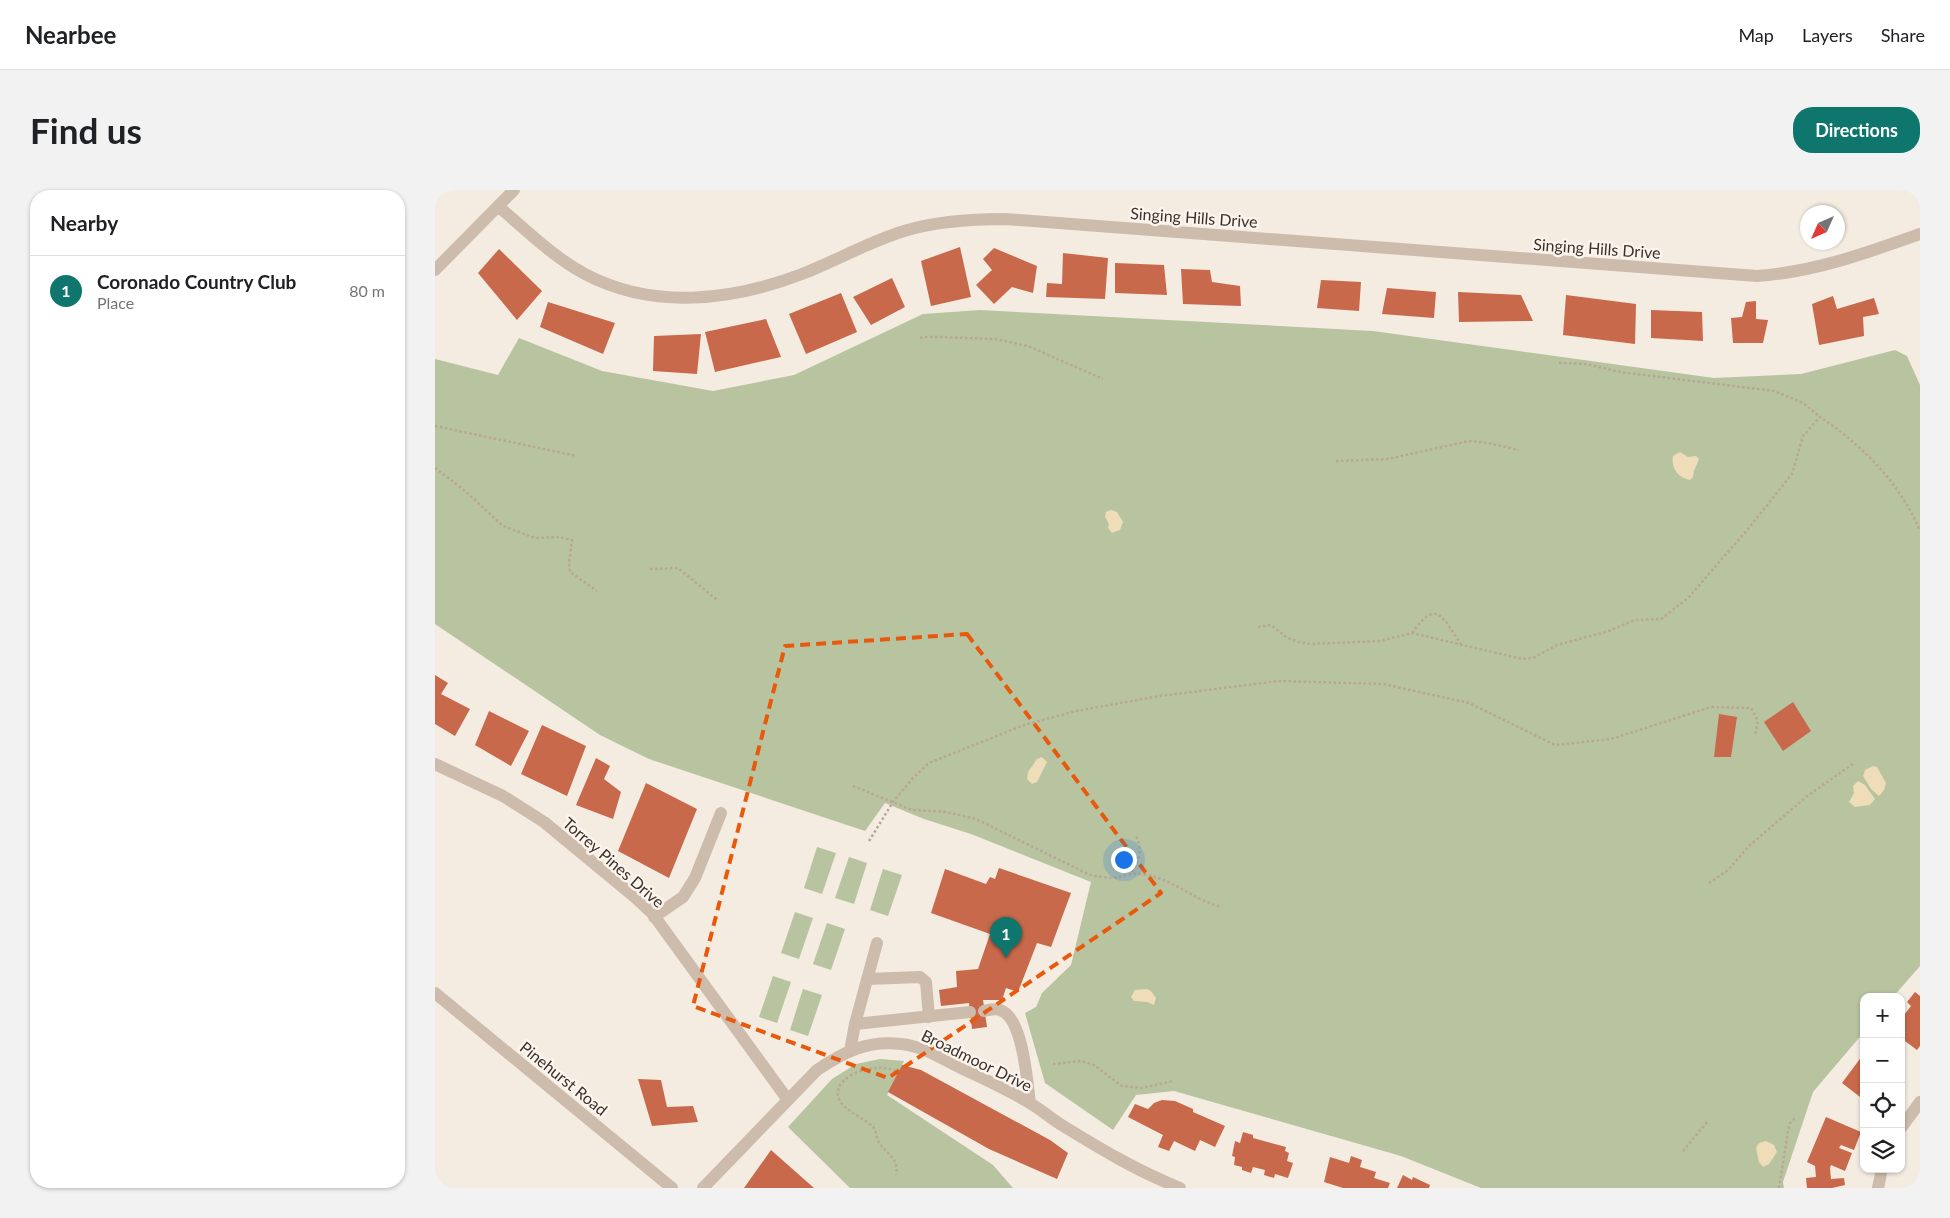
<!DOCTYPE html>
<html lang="en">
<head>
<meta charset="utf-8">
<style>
	body { margin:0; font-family:Lato,sans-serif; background:#f2f2f2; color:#202124 }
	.controls { position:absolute; right:15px; bottom:15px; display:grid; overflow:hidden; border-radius:10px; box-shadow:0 1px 4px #0004 }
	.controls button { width:45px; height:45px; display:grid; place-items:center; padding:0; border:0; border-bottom:1px solid #e0e0e0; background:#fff; color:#202124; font:25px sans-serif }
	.compass { position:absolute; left:1365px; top:15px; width:45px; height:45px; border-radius:50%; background:#fff; box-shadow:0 1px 4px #0004; rotate:225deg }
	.you { position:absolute; left:688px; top:669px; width:18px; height:18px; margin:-12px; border:4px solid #fff; border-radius:50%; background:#1a73e8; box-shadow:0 0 0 8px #1a73e833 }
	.badge { display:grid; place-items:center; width:32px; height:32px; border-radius:50%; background:#0f766e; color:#fff; font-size:16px; font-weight:700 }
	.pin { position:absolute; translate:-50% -41px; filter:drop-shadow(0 1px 2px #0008) }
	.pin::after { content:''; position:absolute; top:26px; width:18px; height:15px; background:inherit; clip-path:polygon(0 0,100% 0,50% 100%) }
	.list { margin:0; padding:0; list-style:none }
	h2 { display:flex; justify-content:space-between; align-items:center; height:65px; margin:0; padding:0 20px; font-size:21px }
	h2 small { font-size:16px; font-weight:400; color:#757577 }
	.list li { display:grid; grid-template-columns:32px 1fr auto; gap:15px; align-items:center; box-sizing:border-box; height:70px; padding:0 20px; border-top:1px solid #e0e0e0 }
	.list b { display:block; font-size:19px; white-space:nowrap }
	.list p { margin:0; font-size:16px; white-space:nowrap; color:#757577 }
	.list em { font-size:16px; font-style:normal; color:#757577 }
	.icon { flex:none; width:28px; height:28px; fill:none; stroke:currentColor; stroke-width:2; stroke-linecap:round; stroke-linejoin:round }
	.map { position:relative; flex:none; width:1485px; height:998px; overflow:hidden; border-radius:20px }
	header { display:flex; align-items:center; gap:30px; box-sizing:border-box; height:70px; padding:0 25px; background:#fff; border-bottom:1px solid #e0e0e0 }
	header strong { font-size:24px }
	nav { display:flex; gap:28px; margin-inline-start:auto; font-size:18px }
	.intro { display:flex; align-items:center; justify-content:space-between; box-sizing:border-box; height:120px; padding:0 30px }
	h1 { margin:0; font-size:35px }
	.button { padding:12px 22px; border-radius:20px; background:#0f766e; color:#fff; font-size:18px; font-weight:700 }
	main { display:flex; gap:30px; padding:0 30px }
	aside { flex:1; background:#fff; border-radius:20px; box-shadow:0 1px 4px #0004 }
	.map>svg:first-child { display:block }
	.green { fill:#b8c4a0 }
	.sand { fill:#efdcb8 }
	.building { fill:#c8694b }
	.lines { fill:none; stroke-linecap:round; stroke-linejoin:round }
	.path { stroke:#b9a596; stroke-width:2.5; stroke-dasharray:2.5 2.5; stroke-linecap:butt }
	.minor { stroke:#cdbbac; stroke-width:12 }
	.marked { fill:none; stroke:#e8590c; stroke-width:4; stroke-dasharray:10 6; stroke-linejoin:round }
	.labels { text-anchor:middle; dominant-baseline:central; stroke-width:5; stroke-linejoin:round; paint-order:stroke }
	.street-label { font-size:16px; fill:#3b302b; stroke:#fbf5ee }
</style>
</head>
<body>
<header>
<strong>Nearbee</strong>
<nav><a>Map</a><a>Layers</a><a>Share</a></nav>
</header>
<div class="intro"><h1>Find us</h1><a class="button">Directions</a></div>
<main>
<aside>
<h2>Nearby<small></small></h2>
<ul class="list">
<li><span class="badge">1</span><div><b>Coronado Country Club</b><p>Place</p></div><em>80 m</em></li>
</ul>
</aside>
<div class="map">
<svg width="1485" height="998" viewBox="0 0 1485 998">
	<rect width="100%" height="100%" fill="#f4ebe1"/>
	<!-- green -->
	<path class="green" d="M 545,120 L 938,141 L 1279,188 L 1366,184 L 1460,160 L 1472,166 L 1485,195 L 1485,776 L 1458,807 L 1429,807 L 1429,842 L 1378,902 L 1348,992 L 1349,998 L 1046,998 L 966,966 L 739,901 L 701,905 L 678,940 L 610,893 L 590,823 L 601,817 L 607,803 L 636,775 L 656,692 L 536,644 L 489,629 L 450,613 L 430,641 L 214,569 L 165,545 L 0,434 L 0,169 L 63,185 L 84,148 L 167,181 L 278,201 L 359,185 L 488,124 Z
		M 382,657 L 401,663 L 387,704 L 369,698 Z
		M 414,667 L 432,673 L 419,714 L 400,708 Z
		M 448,679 L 467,685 L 453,726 L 435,720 Z
		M 360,722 L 378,728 L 364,769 L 346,763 Z
		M 392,733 L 410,739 L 396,780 L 378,774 Z
		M 338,786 L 356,792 L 342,833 L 324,827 Z
		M 368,799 L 387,805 L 373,846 L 355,840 Z
		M 445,869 L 469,871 L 452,905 L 558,975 L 578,998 L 415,998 L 353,937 L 397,889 L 421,874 Z"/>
	<!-- sand -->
	<path class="sand" d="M 1245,262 L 1253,267 L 1261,266 L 1264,269 L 1259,281 L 1258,287 L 1255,290 C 1243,288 1236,278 1238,266 Z
		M 676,320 L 682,322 L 688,332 L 685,340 L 677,343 L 673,338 L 674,334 L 670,327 L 671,322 Z
		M 607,567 L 612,572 L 602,592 L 597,594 L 592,589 L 593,582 L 602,569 Z
		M 1438,576 L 1442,577 L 1451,593 L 1449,600 L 1444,606 L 1436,599 L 1428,586 L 1430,580 Z
		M 1423,591 L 1430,595 L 1440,609 L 1435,615 L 1420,617 L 1414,612 L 1419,603 L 1418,596 Z
		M 712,799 L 716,801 L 721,808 L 719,815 L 712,812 L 699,811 L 696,807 L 700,800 Z
		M 1331,951 L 1339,955 L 1342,962 L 1334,974 L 1328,977 L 1324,972 L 1321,958 L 1324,953 Z"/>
	<!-- building -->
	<path class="building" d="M 525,57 L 536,107 L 496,116 L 486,71 Z
		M 559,58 L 602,76 L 598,103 L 577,97 L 559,114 L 541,95 L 557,80 L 548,69 Z
		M 64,59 L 107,101 L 82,130 L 43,83 Z
		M 628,63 L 673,68 L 670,109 L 611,107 L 612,93 L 627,94 Z
		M 680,73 L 729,75 L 732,105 L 680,103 Z
		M 746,79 L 775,80 L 777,92 L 805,96 L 806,116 L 748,114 Z
		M 457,88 L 470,117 L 436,135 L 418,107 Z
		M 886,90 L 926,92 L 924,121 L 882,118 Z
		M 952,98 L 1001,102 L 999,128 L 947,124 Z
		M 1023,102 L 1086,105 L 1098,131 L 1024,132 Z
		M 406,103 L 422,142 L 371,164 L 354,124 Z
		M 1131,105 L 1201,114 L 1200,154 L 1128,145 Z
		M 1398,106 L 1402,119 L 1439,108 L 1444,124 L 1428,127 L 1429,146 L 1384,155 L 1377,114 Z
		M 1321,111 L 1321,129 L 1333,130 L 1328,153 L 1298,153 L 1296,128 L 1307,127 L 1311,112 Z
		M 113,112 L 180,133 L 168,164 L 105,137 Z
		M 1216,120 L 1267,122 L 1268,151 L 1216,148 Z
		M 331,129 L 346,167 L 280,182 L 270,142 Z
		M 266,144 L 262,184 L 218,181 L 219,146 Z
		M 0,485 L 13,493 L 6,504 L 35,519 L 20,546 L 0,534 Z
		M 1358,512 L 1376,541 L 1348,561 L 1329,532 Z
		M 54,521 L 94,541 L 76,576 L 40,555 Z
		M 1284,524 L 1302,527 L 1296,567 L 1279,567 Z
		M 107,535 L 151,556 L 132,606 L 86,584 Z
		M 161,568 L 175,576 L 169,589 L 186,602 L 178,629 L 141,615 Z
		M 211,593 L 262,619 L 234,688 L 183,661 Z
		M 564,678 L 636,703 L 616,757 L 602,753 L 583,802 L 571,798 L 567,810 L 548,810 L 552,837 L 537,839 L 534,813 L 506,816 L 504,800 L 522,797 L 521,781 L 543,779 L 555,744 L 496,723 L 510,679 L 551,694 L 555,687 L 560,689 Z
		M 1480,802 L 1485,806 L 1485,856 L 1482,860 L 1466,848 L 1466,829 L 1476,816 L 1472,812 Z
		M 1427,866 L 1429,867 L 1429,910 L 1407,893 Z
		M 467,875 L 486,880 L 615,950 L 633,963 L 622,989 L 554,959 L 453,902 Z
		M 203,889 L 226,890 L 232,917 L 258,916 L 263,932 L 217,936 Z
		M 727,910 L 740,911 L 758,919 L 758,922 L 790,936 L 780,957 L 765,950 L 760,961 L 739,951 L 734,961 L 723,957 L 728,945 L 693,927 L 700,914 L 713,919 L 719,913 Z
		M 1391,927 L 1426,942 L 1419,960 L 1406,955 L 1404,958 L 1417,963 L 1410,981 L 1396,975 L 1395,978 L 1396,989 L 1409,988 L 1410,995 L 1397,998 L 1372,998 L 1371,988 L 1381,987 L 1380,976 L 1372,972 Z
		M 808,942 L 818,945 L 818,948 L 851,957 L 850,961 L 854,963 L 852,971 L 858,973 L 853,988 L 840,984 L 839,988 L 829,985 L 830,980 L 818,977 L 816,983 L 807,980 L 807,977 L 799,975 L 800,967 L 797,966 L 800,951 L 805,953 Z
		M 336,960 L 379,998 L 309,998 Z
		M 916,966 L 927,970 L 925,977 L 941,982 L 939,988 L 955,993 L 953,998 L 908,998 L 889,992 L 895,967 L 914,973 Z
		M 968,985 L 977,990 L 978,987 L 995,995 L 994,998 L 962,998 Z"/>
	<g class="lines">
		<!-- path -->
		<path class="path" d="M 485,148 L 489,147 L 504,147 L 560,149 L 593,156 L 668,189
			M 1124,173 L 1151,174 L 1185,182 L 1339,201 L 1368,213 L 1385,227
			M 0,236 L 142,266
			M 901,271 L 953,269 L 1034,251 L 1053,253 L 1084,260
			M 0,278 L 29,300 L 68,336 L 100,348 L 124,347 L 137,350 L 134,373 L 135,382 L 162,401
			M 215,379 L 243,378 L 282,410
			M 823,437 L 836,435 L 851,447 L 863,452 L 876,454 L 945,451 L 977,443 L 1087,469 L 1098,468 L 1122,455 L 1174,441 L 1199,430 L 1226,429 L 1253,408 L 1313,339 L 1357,284 L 1368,246 L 1385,227 C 1427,255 1466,294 1485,341
			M 977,443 C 1003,407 1007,428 1026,454
			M 418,596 L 477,620 L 512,622 L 541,629 L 657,686 C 664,686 671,688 677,688 C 691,687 694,681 712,685 C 739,690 760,711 787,717
			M 434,651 L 458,612 L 477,589 L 494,573 L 589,535 L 641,521 L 725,506 L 843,491 L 948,494 L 1034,513 L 1120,555 L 1176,549 L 1276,517 L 1316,518 L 1323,531 L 1320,546
			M 697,682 C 704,671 708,659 701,646
			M 1274,693 L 1293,680 L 1314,656 L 1371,607 L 1419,573
			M 618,874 L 646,871 L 659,875 L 687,896 L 707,898 L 738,891
			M 461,881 C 451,877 442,877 431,880 C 423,881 410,887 405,895 C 394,916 426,925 437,936 C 442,940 441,948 444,953 C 453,966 464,967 461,985
			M 1248,961 L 1273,931
			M 1344,998 L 1353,941 L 1355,933 L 1360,928"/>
		<!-- minor -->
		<path class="minor" d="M 63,16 C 91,40 118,67 150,84 C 218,120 297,111 367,84 C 401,71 433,52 469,41 C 502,31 535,29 570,29 L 1322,86 C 1379,82 1432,63 1485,44
			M 0,80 L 79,0
			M 0,574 L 68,606 L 109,632 L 201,708 L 217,723 L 353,910
			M 219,727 L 248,707 L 260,688 L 286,623
			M 432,789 L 485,787 L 491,792 L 494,827
			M 0,803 L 237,998
			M 549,821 C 554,820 560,818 565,820 C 588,827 592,891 595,913
			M 420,834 L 442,753
			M 415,861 L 420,834 L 535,822
			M 1466,938 L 1485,912
			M 268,998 L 382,880 C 409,862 432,850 466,854 C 488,856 507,869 526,878 C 549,889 572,899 593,912 C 604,918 614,927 625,934 C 664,958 702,981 745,998
			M 1443,998 L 1447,979"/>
	</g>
	<!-- marked area -->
	<path class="marked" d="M 532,444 L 726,703 L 453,888 L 258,816 L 350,456 Z"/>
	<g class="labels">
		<!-- street labels -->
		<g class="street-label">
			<text transform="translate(759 27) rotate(4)">Singing Hills Drive</text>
			<text transform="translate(1162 58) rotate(4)">Singing Hills Drive</text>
			<text transform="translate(179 672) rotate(41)">Torrey Pines Drive</text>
			<text transform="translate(542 870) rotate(26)">Broadmoor Drive</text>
			<text transform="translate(129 888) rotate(39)">Pinehurst Road</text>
		</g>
	</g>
</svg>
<div class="controls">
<button>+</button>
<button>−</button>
<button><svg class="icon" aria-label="locate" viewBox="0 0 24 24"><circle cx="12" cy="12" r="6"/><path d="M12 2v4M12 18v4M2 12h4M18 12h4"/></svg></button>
<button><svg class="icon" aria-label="layers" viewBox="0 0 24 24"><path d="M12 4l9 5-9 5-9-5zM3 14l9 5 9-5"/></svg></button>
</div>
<svg class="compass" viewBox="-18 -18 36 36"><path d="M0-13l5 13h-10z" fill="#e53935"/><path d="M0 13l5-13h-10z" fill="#757577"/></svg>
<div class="you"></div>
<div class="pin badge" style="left:571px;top:768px">1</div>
</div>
</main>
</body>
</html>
